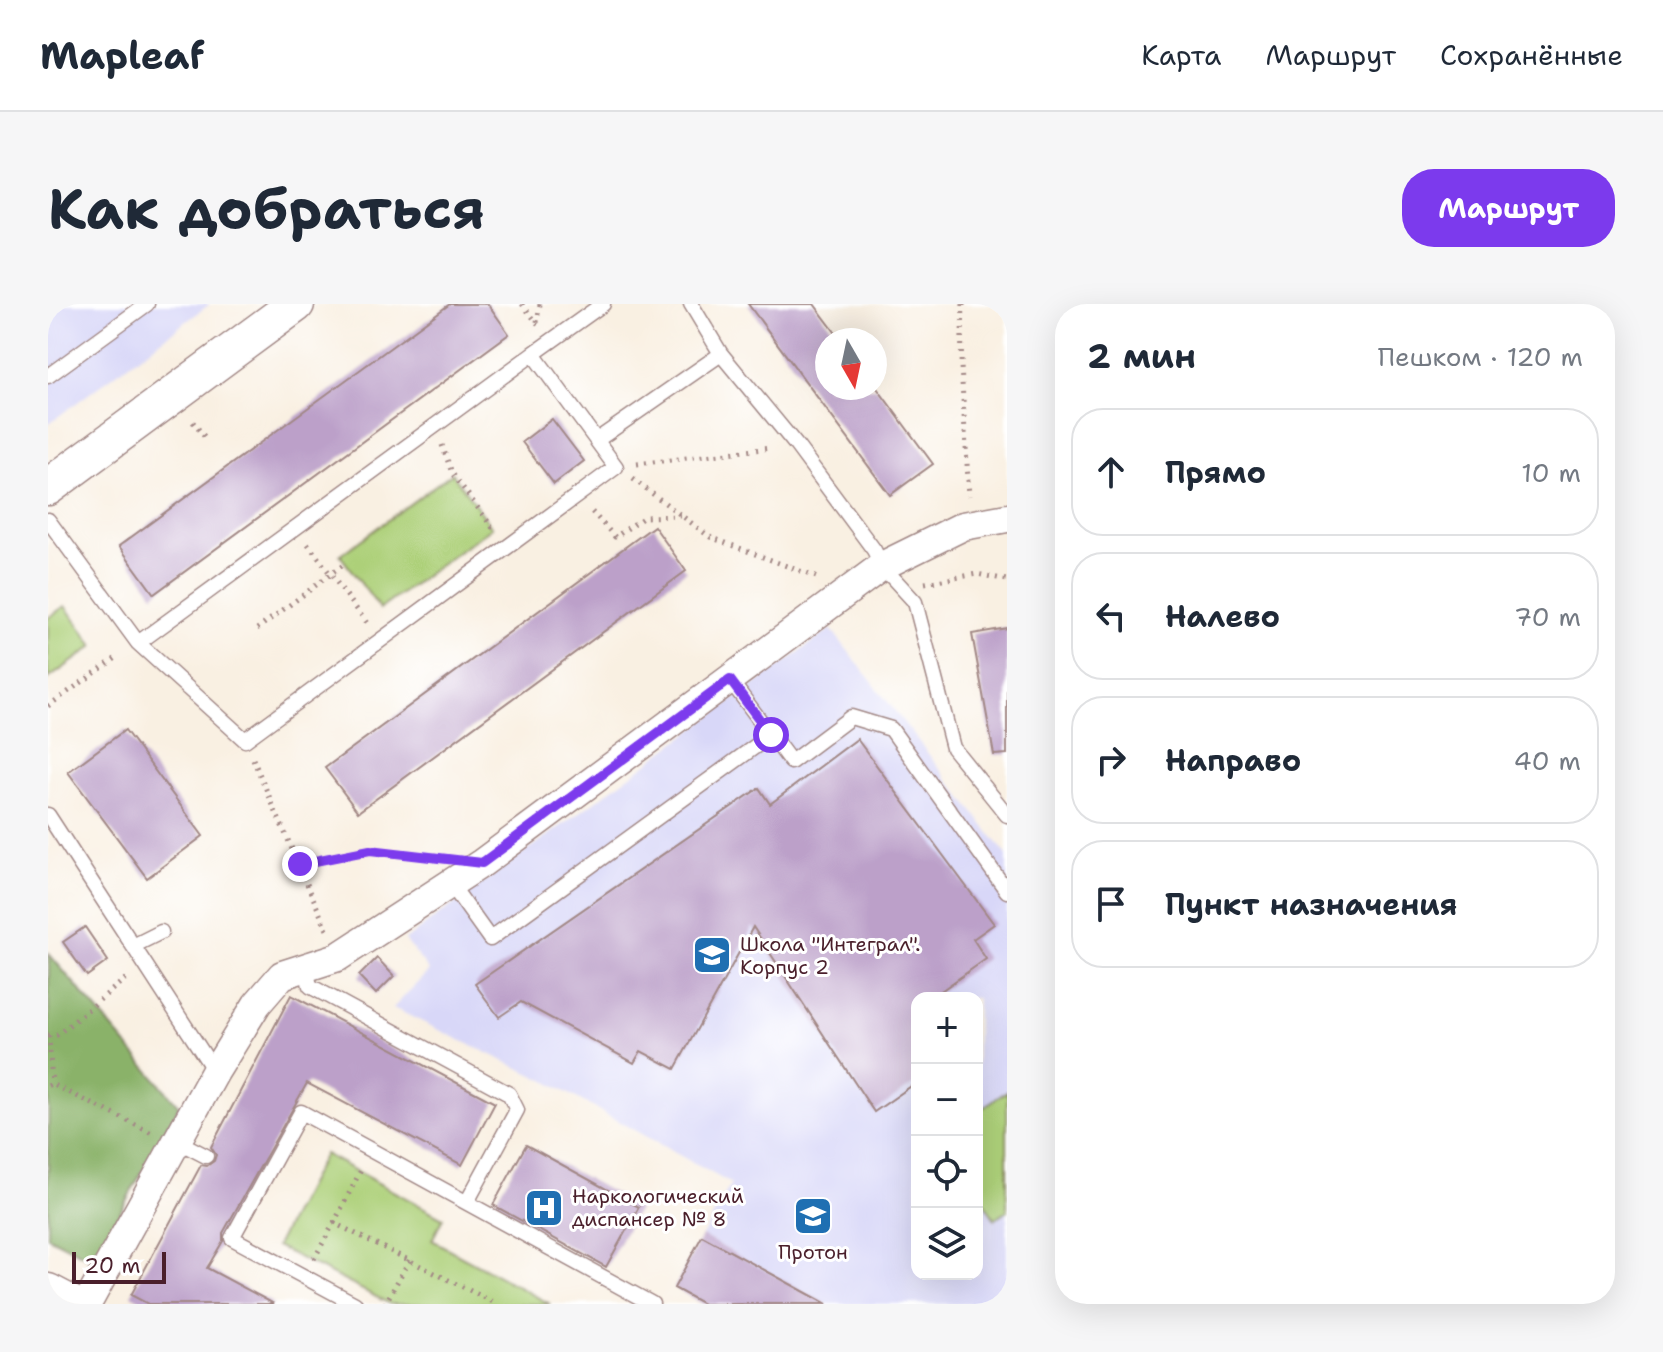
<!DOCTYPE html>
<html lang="ru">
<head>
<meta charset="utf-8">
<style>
	body { margin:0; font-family:"Shantell Sans",sans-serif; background:#f6f6f7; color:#1f2937 }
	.controls { position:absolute; right:24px; bottom:24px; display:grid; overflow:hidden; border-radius:16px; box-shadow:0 8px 32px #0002 }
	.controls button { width:72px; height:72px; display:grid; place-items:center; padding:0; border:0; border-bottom:2px solid #e0e1e3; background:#fff; color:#1f2937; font:40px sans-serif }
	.compass { position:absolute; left:767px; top:24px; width:72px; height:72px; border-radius:50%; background:#fff; box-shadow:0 8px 32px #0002; rotate:171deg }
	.scale { position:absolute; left:24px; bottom:20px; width:94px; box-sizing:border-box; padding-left:8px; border:4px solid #4a1f2b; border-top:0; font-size:22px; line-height:28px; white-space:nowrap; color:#4a1f2b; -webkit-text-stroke:6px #fff; paint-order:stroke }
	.stop { position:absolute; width:24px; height:24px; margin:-18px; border:6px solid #7c3aed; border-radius:50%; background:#fff }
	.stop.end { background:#7c3aed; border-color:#fff; box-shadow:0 2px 8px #0008 }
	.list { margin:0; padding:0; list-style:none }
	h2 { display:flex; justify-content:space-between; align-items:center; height:104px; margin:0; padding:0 32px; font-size:34px }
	h2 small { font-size:26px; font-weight:400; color:#747a83 }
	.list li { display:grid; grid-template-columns:52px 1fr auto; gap:24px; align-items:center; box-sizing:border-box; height:128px; margin:0 16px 16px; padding:0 16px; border:2px solid #e0e1e3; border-radius:32px }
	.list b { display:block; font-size:30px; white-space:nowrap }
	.list em { font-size:26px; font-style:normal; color:#747a83 }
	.icon { flex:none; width:44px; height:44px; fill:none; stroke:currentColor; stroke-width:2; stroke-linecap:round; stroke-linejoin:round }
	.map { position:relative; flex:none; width:959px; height:1000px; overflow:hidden; border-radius:32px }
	header { display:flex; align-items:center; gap:48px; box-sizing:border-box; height:112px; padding:0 40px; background:#fff; border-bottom:2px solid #e0e1e3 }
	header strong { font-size:38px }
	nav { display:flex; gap:44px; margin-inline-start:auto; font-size:28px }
	.intro { display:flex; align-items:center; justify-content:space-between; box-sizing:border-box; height:192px; padding:0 48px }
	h1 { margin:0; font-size:56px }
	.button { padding:20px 36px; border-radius:32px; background:#7c3aed; color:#fff; font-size:28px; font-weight:700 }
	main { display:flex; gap:48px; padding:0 48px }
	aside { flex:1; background:#fff; border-radius:32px; box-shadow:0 8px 32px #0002 }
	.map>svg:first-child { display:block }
	.built { fill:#d8d7f8; fill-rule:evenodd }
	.green { fill:#add079; stroke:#7c7852; stroke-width:2 }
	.forest { fill:#8ab269; stroke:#6a684a; stroke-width:2 }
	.building { fill:#bca0c9 }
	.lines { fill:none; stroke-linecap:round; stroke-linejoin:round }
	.service-casing { stroke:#a28886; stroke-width:17 }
	.minor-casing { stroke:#a28886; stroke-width:31 }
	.tertiary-casing { stroke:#a28886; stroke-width:39 }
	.path { stroke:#a28886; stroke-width:5; stroke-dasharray:2 6; stroke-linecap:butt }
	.service { stroke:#fff; stroke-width:14 }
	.minor { stroke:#fff; stroke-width:28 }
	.tertiary { stroke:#fff; stroke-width:36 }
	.route { stroke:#7c3aed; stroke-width:10 }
	.labels { text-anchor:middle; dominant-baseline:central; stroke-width:6; stroke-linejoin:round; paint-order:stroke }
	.poi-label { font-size:20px; fill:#4a1f2b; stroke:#fff; text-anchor:start }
</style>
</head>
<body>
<header>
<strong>Mapleaf</strong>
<nav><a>Карта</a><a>Маршрут</a><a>Сохранённые</a></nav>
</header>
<div class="intro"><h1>Как добраться</h1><a class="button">Маршрут</a></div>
<main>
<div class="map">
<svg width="959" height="1000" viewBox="0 0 959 1000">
	<rect width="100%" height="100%" fill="#fff"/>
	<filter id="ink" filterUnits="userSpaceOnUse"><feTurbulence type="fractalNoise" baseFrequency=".0125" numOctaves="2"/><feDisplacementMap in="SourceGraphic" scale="16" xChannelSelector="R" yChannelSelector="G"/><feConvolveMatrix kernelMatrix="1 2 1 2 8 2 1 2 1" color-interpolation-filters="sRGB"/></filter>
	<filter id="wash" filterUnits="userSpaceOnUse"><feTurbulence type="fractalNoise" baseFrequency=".006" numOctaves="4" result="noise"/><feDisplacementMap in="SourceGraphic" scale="32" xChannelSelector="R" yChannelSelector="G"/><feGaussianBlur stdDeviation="1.8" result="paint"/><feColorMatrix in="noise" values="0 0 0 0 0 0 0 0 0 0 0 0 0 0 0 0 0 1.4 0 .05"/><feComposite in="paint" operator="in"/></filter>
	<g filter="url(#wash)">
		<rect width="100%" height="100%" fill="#f9f0e2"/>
		<!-- built -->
		<path class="built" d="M 0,0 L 162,0 L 0,120 Z
			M 783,325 L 959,551 L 959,978 L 931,1000 L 779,1000 L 654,932 L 683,880 L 498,777 L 345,704 L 381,667 L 357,636 ZM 869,694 L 929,694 L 929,970 L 869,970 Z"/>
		<!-- green -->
		<path class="green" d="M 404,169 L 444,223 L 332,305 L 292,251 Z
			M 17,302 L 46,342 L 0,375 L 0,314 Z
			M 959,787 L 959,907 L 947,915 L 929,889 L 929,808 Z
			M 276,850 L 395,914 L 384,936 L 502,1000 L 342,1000 L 228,942 Z"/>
		<!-- forest -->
		<path class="forest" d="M 1,650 L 131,802 L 45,956 L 0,933 Z"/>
		<g id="blocks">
			<!-- building -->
			<path class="building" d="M 402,0 L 440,0 L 461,30 L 106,290 L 71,242 Z
				M 700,0 L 766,0 L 793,36 L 779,36 L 779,84 L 829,84 L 885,160 L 842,191 Z
				M 504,115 L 536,157 L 506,180 L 474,138 Z
				M 606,222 L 638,267 L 310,508 L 277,464 Z
				M 959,324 L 959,450 L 946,451 L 924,330 Z
				M 77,426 L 155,532 L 99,574 L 20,468 Z
				M 809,435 L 946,620 L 925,635 L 938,655 L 883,694 L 869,694 L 869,778 L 826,808 L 705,623 L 627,765 L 593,747 L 586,759 L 473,698 L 451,713 L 427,680 L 711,484 L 722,500 Z
				M 37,623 L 60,657 L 39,672 L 15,638 Z
				M 329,654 L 346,672 L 328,690 L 311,672 Z
				M 243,691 L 447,799 L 414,861 L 259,779 L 175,929 L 175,937 L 159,964 L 226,1000 L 100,1000 L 83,991 L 153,861 L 159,862 L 166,857 L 168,851 L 163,843 Z
				M 478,841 L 591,903 L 558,963 L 445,901 Z
				M 654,932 L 779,1000 L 655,1000 L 626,984 Z"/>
		</g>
	</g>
	<g filter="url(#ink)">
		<use href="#blocks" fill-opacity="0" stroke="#a28886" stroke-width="2"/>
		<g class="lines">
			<!-- service casing -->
			<g class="service-casing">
				<path id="service" d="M 643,0 L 673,50 L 748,141 L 826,246 L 834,262 L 867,298 L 905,444 L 959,511
					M 485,50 L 555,0
					M 0,72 L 99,0
					M 549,136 L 673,50
					M 0,216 L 90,339 L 197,436 L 568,163 L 485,50 L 90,339
					M 682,376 L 743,458 L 803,413 L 843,425 L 959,587
					M 0,511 L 167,768
					M 402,579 L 442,635 L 723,431
					M 85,642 L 113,628
					M 258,664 L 262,682 L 461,790 L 469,806 L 419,898
					M 129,837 L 158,852
					M 307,1000 L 184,934 L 253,808 L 604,1000"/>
			</g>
			<!-- minor casing -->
			<g class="minor-casing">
				<path id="minor" d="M 39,1000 L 167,768 L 209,700 L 234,671 L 290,653 L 434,559 L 834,262 L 915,222 L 959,214"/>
			</g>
			<!-- tertiary casing -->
			<g class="tertiary-casing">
				<path id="tertiary" d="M 0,183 L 248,0
					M 0,988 L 23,1000"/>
			</g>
			<!-- path -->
			<path class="path" d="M 474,0 L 490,20
				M 915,0 L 913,62 L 921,192
				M 489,18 L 492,0
				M 145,118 L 159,136
				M 394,141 L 404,169 L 444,223 L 449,223
				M 589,160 L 722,144
				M 585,175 L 662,233 L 768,273
				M 544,208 L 567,233 L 596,213 L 632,212
				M 260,240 L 319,319
				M 877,279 L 929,270 L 959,276
				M 209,325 L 298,259
				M 0,402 L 71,352
				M 205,455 L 279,626
				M 252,560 L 322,546 L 389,554
				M 0,732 L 9,731 L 82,671
				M 1,732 L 4,780
				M 0,782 L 4,780 L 104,829
				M 286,919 L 313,866
				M 266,955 L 286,919 L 449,1000
				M 337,1000 L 362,955"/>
			<!-- service -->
			<use href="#service" class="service"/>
			<!-- minor -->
			<use href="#minor" class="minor"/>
			<!-- tertiary -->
			<use href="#tertiary" class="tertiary"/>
		</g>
	</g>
	<g class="lines" filter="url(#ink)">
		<!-- route -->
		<path class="route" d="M 252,560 L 322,546 L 434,559 L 682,376 L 723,431"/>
	</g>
	<!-- icons -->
	<defs>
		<g id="school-square" transform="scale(2)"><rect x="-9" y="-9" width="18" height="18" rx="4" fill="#1f6fb2" stroke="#fff"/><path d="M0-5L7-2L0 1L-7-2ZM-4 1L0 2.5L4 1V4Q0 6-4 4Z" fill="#fff"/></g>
		<g id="hospital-square" transform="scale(2)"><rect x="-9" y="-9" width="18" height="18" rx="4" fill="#1f6fb2" stroke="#fff"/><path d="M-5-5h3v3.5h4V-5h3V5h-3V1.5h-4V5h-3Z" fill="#fff"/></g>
	</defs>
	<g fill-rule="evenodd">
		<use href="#school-square" x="664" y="651"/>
		<use href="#hospital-square" x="496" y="904"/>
		<use href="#school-square" x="765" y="912"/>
	</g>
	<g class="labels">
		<!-- poi labels -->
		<g class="poi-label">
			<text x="692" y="640">Школа "Интеграл".<tspan x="692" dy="23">Корпус 2</tspan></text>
			<text x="524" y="892">Наркологический<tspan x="524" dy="23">диспансер № 8</tspan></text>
			<text x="765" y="948" text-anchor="middle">Протон</text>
		</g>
	</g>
</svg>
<div class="controls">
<button>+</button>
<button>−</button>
<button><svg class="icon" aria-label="locate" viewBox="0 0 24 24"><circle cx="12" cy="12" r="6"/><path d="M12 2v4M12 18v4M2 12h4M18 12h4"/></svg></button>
<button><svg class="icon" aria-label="layers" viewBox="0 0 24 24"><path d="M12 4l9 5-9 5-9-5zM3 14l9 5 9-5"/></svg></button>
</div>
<svg class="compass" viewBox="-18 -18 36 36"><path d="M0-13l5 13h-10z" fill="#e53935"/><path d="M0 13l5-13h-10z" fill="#747a83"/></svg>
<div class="scale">20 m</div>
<div class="stop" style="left:723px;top:431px"></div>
<div class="stop end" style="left:252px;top:560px"></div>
</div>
<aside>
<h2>2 мин<small>Пешком · 120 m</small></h2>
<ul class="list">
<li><svg class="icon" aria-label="ahead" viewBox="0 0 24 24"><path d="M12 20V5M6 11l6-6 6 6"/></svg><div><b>Прямо</b></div><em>10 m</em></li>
<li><svg class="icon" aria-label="left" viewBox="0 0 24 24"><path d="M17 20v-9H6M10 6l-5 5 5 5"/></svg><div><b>Налево</b></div><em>70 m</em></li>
<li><svg class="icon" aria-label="right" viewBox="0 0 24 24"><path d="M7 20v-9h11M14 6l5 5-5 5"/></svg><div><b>Направо</b></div><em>40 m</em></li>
<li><svg class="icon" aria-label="arrive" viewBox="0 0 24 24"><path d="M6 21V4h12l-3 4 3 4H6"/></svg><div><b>Пункт назначения</b></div></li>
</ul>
</aside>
</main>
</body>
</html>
